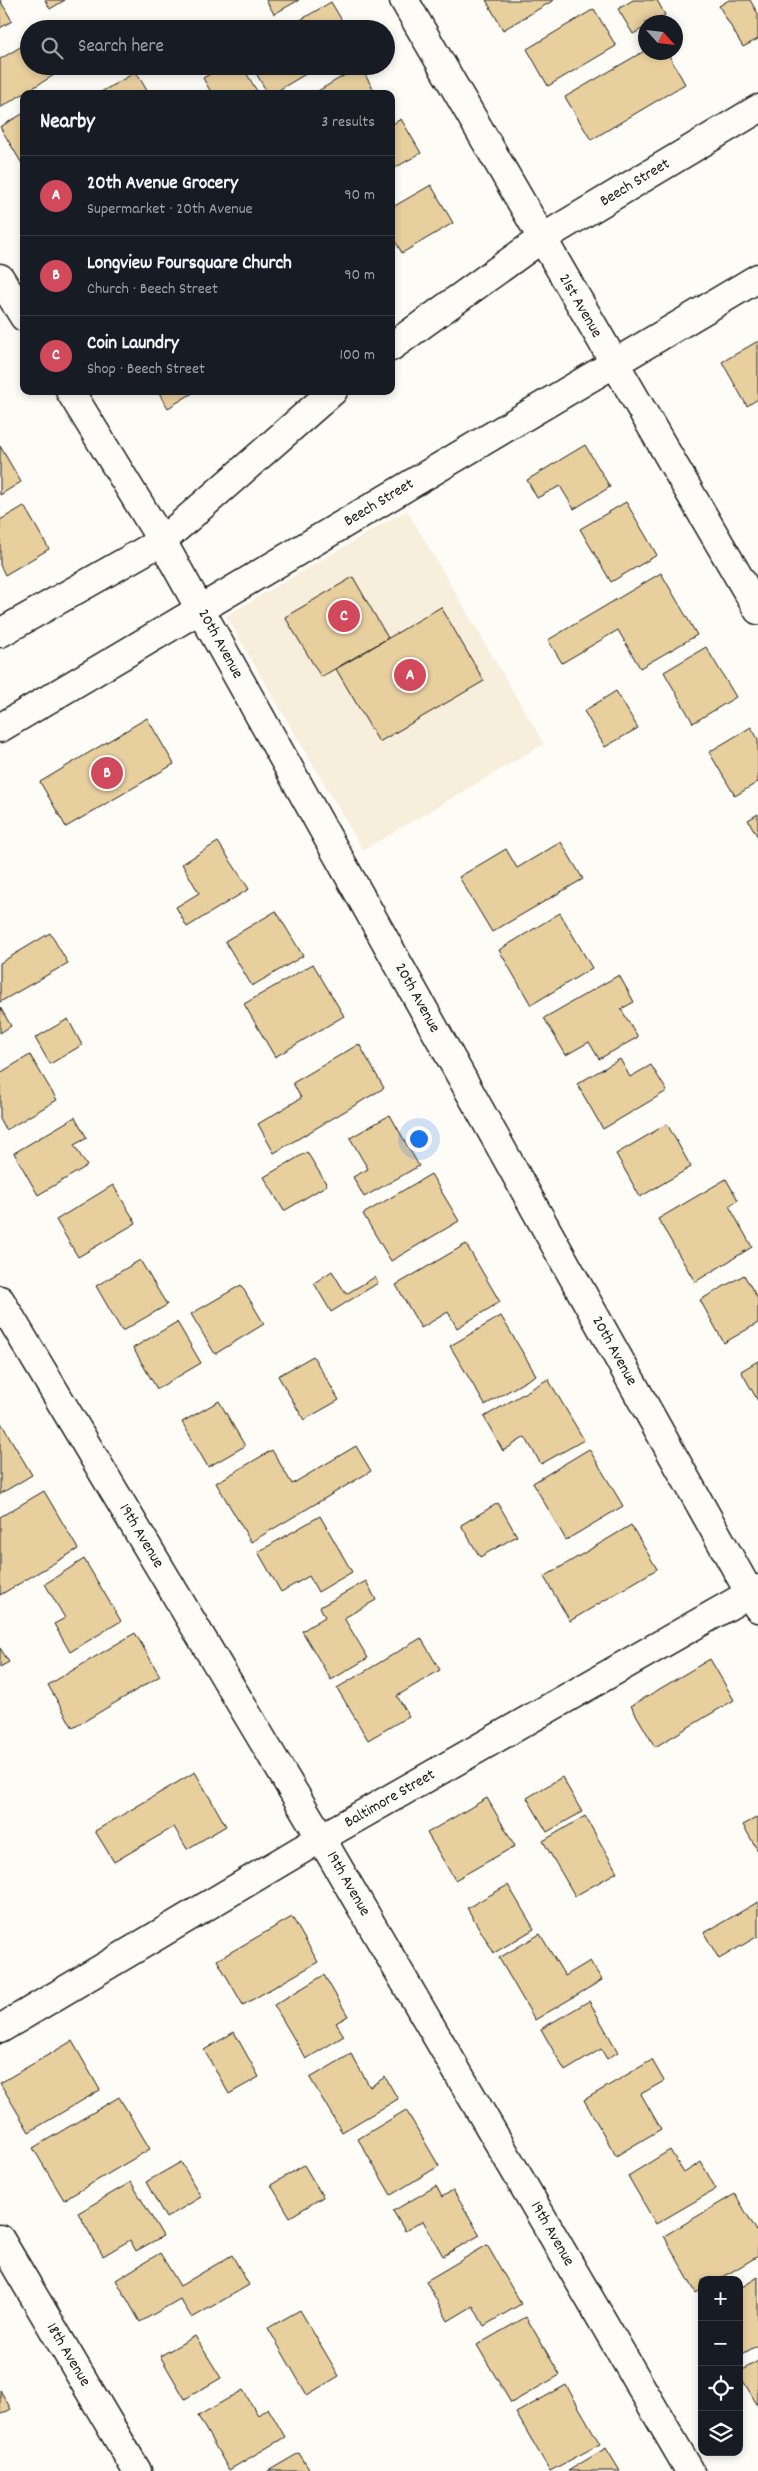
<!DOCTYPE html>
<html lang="en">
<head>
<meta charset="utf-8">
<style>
	body { margin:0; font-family:Dekko,sans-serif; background:#20242c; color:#f1f3f6 }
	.controls { position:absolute; right:15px; bottom:15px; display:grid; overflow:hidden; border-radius:10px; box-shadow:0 2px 8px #0003 }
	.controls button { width:45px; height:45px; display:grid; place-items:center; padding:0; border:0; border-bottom:1px solid #363941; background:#171b24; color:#f1f3f6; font:25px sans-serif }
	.compass { position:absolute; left:638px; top:15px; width:45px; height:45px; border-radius:50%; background:#171b24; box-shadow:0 2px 8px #0003; rotate:117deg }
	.you { position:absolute; left:418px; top:1138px; width:18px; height:18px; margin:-12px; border:4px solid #fff; border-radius:50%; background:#1a73e8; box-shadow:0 0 0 8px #1a73e833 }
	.badge { display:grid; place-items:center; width:32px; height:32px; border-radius:50%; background:#d1495b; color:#fff; font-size:16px; font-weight:700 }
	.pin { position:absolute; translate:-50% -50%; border:2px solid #fff; box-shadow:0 1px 5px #0006 }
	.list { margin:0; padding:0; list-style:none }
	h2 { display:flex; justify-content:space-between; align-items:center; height:65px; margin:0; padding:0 20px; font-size:21px }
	h2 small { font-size:16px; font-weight:400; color:#9ea1a6 }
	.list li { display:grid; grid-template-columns:32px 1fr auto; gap:15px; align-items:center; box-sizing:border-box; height:80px; padding:0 20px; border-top:1px solid #363941 }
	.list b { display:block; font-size:19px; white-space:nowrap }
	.list p { margin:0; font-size:16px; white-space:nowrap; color:#9ea1a6 }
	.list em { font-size:16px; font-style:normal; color:#9ea1a6 }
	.icon { flex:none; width:28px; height:28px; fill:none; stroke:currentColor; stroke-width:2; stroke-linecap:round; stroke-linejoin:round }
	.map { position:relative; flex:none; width:758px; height:2471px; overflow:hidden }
	.search { position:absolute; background:#171b24; box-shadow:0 2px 8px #0003; left:20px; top:20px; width:375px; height:55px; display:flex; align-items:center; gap:12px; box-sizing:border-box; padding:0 18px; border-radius:28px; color:#9ea1a6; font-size:19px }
	.panel { position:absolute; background:#171b24; box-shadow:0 2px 8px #0003; left:20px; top:90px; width:375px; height:305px; border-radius:10px }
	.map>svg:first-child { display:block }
	.built { fill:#f7eedc }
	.building { fill:#e8cf9e; stroke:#1c1c1c }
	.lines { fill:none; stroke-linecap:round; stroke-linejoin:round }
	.street-casing { stroke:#1c1c1c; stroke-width:31 }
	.secondary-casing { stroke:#1c1c1c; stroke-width:31 }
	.street { stroke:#fdfcf7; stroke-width:28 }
	.secondary { stroke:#fdfcf7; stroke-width:28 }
	.labels { text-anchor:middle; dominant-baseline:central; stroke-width:4; stroke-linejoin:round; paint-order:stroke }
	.street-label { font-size:16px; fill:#1c1c1c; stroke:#fdfcf7 }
</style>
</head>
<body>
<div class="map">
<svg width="758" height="2471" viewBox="0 0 758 2471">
	<rect width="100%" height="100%" fill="#fdfcf7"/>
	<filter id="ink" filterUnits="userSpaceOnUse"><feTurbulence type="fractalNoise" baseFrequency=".02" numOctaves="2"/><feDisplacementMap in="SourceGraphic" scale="10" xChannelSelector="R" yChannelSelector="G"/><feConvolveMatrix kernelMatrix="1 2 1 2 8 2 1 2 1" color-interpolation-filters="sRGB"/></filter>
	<g filter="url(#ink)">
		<!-- built -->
		<path class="built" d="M 407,510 L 544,744 L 363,850 L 226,616 Z"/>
		<!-- building -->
		<path class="building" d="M 0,0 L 12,21 L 0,28 Z
			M 45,0 L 65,0 L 50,9 Z
			M 266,0 L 299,0 L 274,14 Z
			M 486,0 L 554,0 L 503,30 Z
			M 633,0 L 657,0 L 665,15 L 653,22 L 646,22 L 646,27 L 633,34 L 618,9 Z
			M 729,0 L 750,0 L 758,14 L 758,39 L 743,47 L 719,6 Z
			M 331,2 L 347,29 L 285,29 Z
			M 594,9 L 616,46 L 548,86 L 527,49 Z
			M 29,42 L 29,66 L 49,66 L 54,75 L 0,108 L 0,59 Z
			M 646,50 L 646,52 L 667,52 L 685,84 L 591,140 L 565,97 Z
			M 224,66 L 242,66 L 257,91 L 253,94 L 212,94 L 203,78 Z
			M 252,66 L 319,66 L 272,94 L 268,94 Z
			M 360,66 L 376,94 L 313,94 Z
			M 136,72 L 149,94 L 102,94 L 101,92 Z
			M 24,113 L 24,167 L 0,127 Z
			M 401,119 L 421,153 L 391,170 L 391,125 Z
			M 431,185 L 453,223 L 402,253 L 391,234 L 391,208 Z
			M 758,341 L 758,399 L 747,406 L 722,362 Z
			M 158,391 L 196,391 L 168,408 Z
			M 585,445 L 610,487 L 574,509 L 560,486 L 537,498 L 527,480 Z
			M 0,446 L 21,482 L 0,495 Z
			M 626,502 L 657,555 L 611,582 L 580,529 Z
			M 24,506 L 49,549 L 5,575 L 0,565 L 0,520 Z
			M 661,573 L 697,635 L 640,668 L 618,630 L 562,663 L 548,640 Z
			M 353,577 L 388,638 L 321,677 L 285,617 Z
			M 441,607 L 484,681 L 379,742 L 336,669 Z
			M 706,647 L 736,697 L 693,723 L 664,672 Z
			M 616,691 L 638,728 L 605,747 L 584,711 Z
			M 147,718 L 174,764 L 66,827 L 40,782 Z
			M 751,727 L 758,739 L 758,782 L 735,796 L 709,752 Z
			M 758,814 L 758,837 L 748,820 Z
			M 218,842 L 249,889 L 187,927 L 176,907 L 199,893 L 182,864 Z
			M 561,842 L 583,879 L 492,932 L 459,877 L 506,849 L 517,868 Z
			M 276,911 L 303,956 L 252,986 L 225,941 Z
			M 560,913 L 592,968 L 531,1005 L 499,950 Z
			M 50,933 L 68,963 L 0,1002 L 0,963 Z
			M 313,964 L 344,1016 L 275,1057 L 244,1004 Z
			M 619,975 L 634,1002 L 621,1009 L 638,1037 L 599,1059 L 589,1042 L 566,1055 L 544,1018 Z
			M 0,1007 L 11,1026 L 0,1033 Z
			M 68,1019 L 82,1045 L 50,1064 L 35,1038 Z
			M 359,1044 L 384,1088 L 274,1153 L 258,1124 L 301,1098 L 293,1083 Z
			M 30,1055 L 57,1100 L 6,1130 L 0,1119 L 0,1073 Z
			M 620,1059 L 630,1077 L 651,1065 L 667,1091 L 603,1129 L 577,1084 Z
			M 390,1115 L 419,1166 L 364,1197 L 353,1177 L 368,1169 L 350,1138 Z
			M 75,1117 L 87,1138 L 74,1145 L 87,1166 L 38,1195 L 14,1153 Z
			M 667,1124 L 691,1167 L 640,1197 L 616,1154 Z
			M 307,1152 L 327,1185 L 284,1211 L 264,1177 Z
			M 431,1174 L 459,1221 L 391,1261 L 363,1214 Z
			M 726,1179 L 738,1200 L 729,1206 L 752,1247 L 695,1282 L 658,1219 Z
			M 113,1185 L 136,1223 L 78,1257 L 56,1220 Z
			M 466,1244 L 500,1302 L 457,1328 L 448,1312 L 421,1328 L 396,1285 Z
			M 140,1260 L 167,1305 L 122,1331 L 96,1286 Z
			M 332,1271 L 346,1294 L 375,1277 L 378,1283 L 331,1312 L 314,1283 Z
			M 744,1275 L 758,1299 L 758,1323 L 724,1343 L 700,1300 Z
			M 241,1285 L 264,1324 L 215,1354 L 191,1314 Z
			M 501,1316 L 536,1375 L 485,1405 L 450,1346 Z
			M 177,1322 L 201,1363 L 157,1389 L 133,1348 Z
			M 313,1356 L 339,1400 L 304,1420 L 278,1376 Z
			M 758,1361 L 758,1401 L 741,1371 Z
			M 548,1379 L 584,1440 L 541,1464 L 525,1437 L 503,1451 L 484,1417 Z
			M 219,1401 L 245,1446 L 208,1467 L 182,1422 Z
			M 0,1421 L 32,1475 L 0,1494 Z
			M 356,1446 L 371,1471 L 251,1542 L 216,1483 L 272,1450 L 292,1484 Z
			M 589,1449 L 623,1506 L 566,1540 L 533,1483 Z
			M 44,1491 L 78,1549 L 0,1595 L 0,1517 Z
			M 498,1503 L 517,1536 L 480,1557 L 461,1525 Z
			M 320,1516 L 352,1572 L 318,1592 L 309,1576 L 281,1592 L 258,1552 Z
			M 631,1525 L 657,1569 L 570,1621 L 544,1577 Z
			M 84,1559 L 121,1621 L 70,1652 L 54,1624 L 65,1618 L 45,1584 Z
			M 366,1581 L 376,1600 L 344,1618 L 368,1658 L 331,1680 L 302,1631 L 325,1617 L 320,1607 Z
			M 135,1633 L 160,1676 L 73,1728 L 48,1685 Z
			M 421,1638 L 440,1670 L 397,1696 L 409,1716 L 368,1740 L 337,1688 Z
			M 0,1648 L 9,1662 L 0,1667 Z
			M 710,1659 L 734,1700 L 655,1747 L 631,1706 Z
			M 195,1772 L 226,1826 L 187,1849 L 174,1827 L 114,1862 L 95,1831 Z
			M 562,1777 L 582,1812 L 547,1832 L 527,1798 Z
			M 487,1798 L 515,1846 L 455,1880 L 427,1833 Z
			M 585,1816 L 617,1872 L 575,1896 L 543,1841 Z
			M 758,1817 L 758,1851 L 743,1825 Z
			M 508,1885 L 534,1929 L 494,1953 L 467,1908 Z
			M 758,1902 L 758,1936 L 719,1959 L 704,1933 Z
			M 292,1917 L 318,1962 L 243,2005 L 217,1960 Z
			M 540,1934 L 565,1976 L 590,1961 L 602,1980 L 535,2020 L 499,1958 Z
			M 324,1975 L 348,2016 L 336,2023 L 344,2036 L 306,2059 L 274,2005 Z
			M 589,2001 L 618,2052 L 607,2059 L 601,2049 L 565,2071 L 541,2029 Z
			M 234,2032 L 259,2077 L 229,2094 L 204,2050 Z
			M 72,2041 L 100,2090 L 29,2132 L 0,2083 Z
			M 351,2054 L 370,2087 L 385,2077 L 398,2099 L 342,2132 L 310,2078 Z
			M 652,2060 L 664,2081 L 641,2094 L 661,2129 L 616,2156 L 584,2100 Z
			M 119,2097 L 150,2149 L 64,2200 L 33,2148 Z
			M 406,2110 L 439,2166 L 391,2195 L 358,2139 Z
			M 670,2150 L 684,2173 L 701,2162 L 716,2189 L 656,2224 L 628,2176 Z
			M 181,2162 L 201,2197 L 166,2218 L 146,2182 Z
			M 304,2165 L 323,2197 L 290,2217 L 271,2185 Z
			M 131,2182 L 163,2236 L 136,2251 L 130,2240 L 103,2256 L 78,2213 Z
			M 436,2186 L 442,2197 L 453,2190 L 480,2235 L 443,2256 L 423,2221 L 405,2231 L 393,2211 Z
			M 735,2194 L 758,2233 L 758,2256 L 718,2280 L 702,2280 L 702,2289 L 696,2293 L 664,2236 Z
			M 487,2245 L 521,2304 L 484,2326 L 473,2306 L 448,2321 L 426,2281 Z
			M 160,2253 L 180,2286 L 232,2255 L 249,2285 L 192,2318 L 180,2299 L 140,2322 L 116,2280 Z
			M 758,2277 L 758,2345 L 739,2356 L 739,2289 Z
			M 300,2310 L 339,2376 L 307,2395 L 268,2328 Z
			M 526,2317 L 560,2375 L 511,2403 L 477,2345 Z
			M 195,2336 L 221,2378 L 185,2399 L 160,2356 Z
			M 758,2361 L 758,2406 L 739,2374 L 739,2372 Z
			M 566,2385 L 600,2444 L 550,2471 L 516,2413 Z
			M 0,2390 L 11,2409 L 0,2415 Z
			M 243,2390 L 258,2415 L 268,2408 L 285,2437 L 229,2470 L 198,2416 Z
			M 606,2448 L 620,2471 L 568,2471 Z
			M 299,2453 L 310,2471 L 268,2471 Z"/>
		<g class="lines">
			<!-- street casing -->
			<g class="street-casing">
				<path id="street" d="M 404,0 L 758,610
					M 0,278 L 24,317
					M 70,391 L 162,541 L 758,1608
					M 0,1300 L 321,1838 L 690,2471
					M 0,2029 L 321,1838 L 758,1589
					M 0,2239 L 137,2471"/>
			</g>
			<!-- secondary casing -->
			<g class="secondary-casing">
				<path id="secondary" d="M 391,347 L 541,239 L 758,109
					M 0,633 L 162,541 L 333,391
					M 0,728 L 758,278"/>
			</g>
			<!-- street -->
			<use href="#street" class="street"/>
			<!-- secondary -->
			<use href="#secondary" class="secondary"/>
		</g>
	</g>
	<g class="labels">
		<!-- street labels -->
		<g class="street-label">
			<text transform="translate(635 183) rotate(-31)">Beech Street</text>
			<text transform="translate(580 306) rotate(60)">21st Avenue</text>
			<text transform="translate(379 503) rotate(-31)">Beech Street</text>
			<text transform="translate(220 644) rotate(61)">20th Avenue</text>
			<text transform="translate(417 998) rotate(61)">20th Avenue</text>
			<text transform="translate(614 1351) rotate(61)">20th Avenue</text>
			<text transform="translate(141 1536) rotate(59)">19th Avenue</text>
			<text transform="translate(390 1799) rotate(-30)">Baltimore Street</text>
			<text transform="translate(348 1884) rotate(60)">19th Avenue</text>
			<text transform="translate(552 2234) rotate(60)">19th Avenue</text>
			<text transform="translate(68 2355) rotate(59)">18th Avenue</text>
		</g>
	</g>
</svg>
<div class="controls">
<button>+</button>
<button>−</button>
<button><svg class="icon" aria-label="locate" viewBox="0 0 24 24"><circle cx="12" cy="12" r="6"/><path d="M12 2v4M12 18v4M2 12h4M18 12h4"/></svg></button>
<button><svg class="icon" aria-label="layers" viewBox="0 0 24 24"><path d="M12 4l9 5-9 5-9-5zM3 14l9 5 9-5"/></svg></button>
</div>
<svg class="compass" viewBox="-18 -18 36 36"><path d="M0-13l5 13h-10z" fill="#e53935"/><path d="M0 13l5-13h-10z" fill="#9ea1a6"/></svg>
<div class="you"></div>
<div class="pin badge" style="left:410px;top:675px">A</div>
<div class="pin badge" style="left:107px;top:773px">B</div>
<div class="pin badge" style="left:344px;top:616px">C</div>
<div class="search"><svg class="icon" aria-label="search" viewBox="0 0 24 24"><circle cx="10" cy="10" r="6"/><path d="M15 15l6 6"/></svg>Search here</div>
<section class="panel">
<h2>Nearby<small>3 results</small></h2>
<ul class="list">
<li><span class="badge">A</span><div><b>20th Avenue Grocery</b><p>Supermarket · 20th Avenue</p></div><em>90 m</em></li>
<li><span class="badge">B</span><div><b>Longview Foursquare Church</b><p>Church · Beech Street</p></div><em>90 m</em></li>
<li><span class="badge">C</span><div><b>Coin Laundry</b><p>Shop · Beech Street</p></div><em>100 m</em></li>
</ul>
</section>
</div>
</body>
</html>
